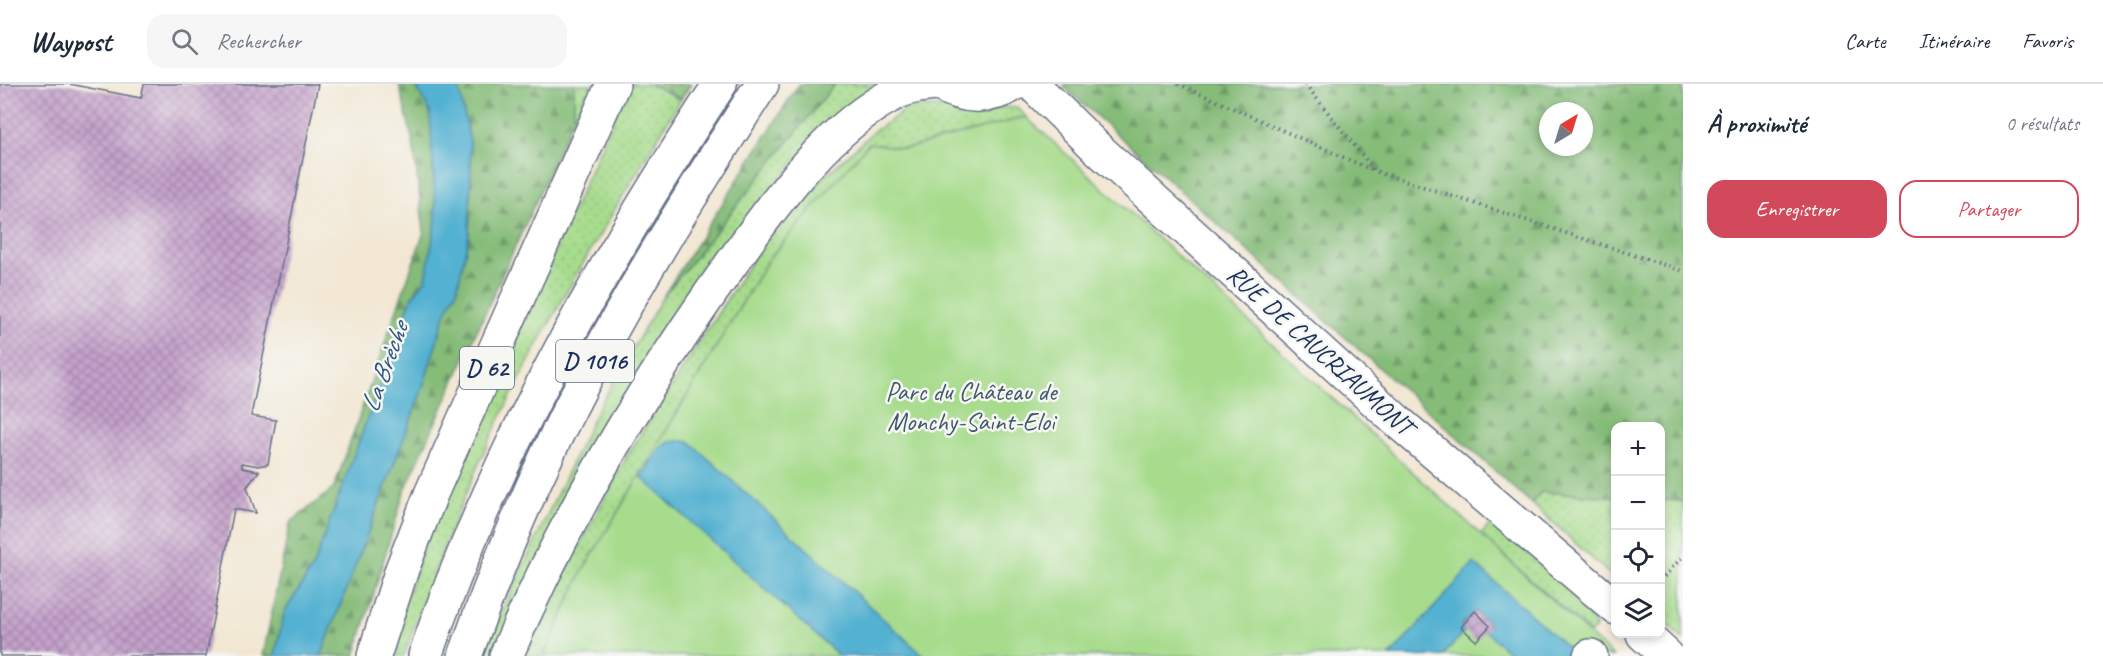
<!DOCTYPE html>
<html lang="fr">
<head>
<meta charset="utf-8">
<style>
	body { margin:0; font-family:Caveat,sans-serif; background:#f6f6f7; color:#1f2937 }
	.controls { position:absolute; right:18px; bottom:18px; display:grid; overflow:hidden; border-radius:12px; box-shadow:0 3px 9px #0003 }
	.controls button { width:54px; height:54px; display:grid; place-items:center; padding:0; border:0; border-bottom:2px solid #e0e1e3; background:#fff; color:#1f2937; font:30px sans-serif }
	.compass { position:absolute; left:1539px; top:18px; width:54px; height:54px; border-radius:50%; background:#fff; box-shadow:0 3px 9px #0003; rotate:38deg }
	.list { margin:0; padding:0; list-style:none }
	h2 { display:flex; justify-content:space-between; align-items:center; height:78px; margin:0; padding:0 24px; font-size:26px }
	h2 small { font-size:20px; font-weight:400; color:#747a83 }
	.actions { display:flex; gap:12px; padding:18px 24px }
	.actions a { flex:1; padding:14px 0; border:2px solid #d1495b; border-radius:18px; text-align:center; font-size:21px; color:#d1495b }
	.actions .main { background:#d1495b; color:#fff }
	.icon { flex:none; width:33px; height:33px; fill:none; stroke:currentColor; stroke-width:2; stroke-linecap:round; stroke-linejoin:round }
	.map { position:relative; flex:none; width:1683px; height:572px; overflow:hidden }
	header { display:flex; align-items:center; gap:36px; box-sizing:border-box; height:84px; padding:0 30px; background:#fff; border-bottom:2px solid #e0e1e3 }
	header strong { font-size:28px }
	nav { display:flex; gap:33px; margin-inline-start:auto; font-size:21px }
	.search { width:420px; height:54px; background:#f6f6f7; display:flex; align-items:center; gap:15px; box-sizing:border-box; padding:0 21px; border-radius:18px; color:#747a83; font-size:22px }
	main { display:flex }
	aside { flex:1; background:#fff }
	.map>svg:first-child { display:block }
	.grass { fill:url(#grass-dots); stroke:#618676; stroke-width:1.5 }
	.forest { fill:url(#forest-firs); stroke:#50766b; stroke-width:1.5; fill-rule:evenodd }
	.park { fill:#a7dc8d; stroke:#618676; stroke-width:1.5 }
	.water { fill:#53b1d1; stroke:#377098; stroke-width:1.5 }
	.building { fill:url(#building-cross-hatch) }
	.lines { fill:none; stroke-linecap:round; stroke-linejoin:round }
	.minor-casing { stroke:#666f87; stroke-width:36 }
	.highway-casing { stroke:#666f87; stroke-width:36 }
	.path { stroke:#666f87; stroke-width:4; stroke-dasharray:1.5 4.5; stroke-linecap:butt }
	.minor { stroke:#fff; stroke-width:33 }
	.highway { stroke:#fff; stroke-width:33 }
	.labels { text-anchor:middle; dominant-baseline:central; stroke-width:5; stroke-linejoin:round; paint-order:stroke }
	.shield { fill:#f6f6f2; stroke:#5d6b8a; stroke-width:1.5 }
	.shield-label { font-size:24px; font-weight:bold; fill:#1b2f5e }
	.street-label { font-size:26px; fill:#1b2f5e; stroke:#f6f6f2 }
	.park-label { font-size:26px; fill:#3e5a6a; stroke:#f6f6f2 }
	.water-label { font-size:27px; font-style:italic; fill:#2c5680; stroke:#f6f6f2 }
</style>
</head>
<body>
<header>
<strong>Waypost</strong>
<div class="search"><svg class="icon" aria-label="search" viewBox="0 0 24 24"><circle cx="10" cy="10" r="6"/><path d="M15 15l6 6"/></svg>Rechercher</div>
<nav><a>Carte</a><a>Itinéraire</a><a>Favoris</a></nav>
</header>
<main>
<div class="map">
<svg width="1683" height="572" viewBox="0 0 1683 572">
	<defs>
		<pattern id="grass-dots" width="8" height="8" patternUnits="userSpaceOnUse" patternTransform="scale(1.5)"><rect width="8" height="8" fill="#a7dc8d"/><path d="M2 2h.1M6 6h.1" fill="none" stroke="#8fbd7c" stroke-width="1.8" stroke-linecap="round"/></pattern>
		<pattern id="forest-firs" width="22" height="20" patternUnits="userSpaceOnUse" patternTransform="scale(1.5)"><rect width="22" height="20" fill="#85bc78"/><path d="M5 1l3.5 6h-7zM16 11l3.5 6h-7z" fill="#6c9966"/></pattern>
		<pattern id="building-cross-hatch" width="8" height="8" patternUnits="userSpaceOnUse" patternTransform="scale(1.5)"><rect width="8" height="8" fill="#c5a1cb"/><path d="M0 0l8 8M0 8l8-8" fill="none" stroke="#9f84a8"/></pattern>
	</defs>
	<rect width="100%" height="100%" fill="#f6f6f2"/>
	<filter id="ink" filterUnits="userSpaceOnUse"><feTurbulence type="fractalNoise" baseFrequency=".0167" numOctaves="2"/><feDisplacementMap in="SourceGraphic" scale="12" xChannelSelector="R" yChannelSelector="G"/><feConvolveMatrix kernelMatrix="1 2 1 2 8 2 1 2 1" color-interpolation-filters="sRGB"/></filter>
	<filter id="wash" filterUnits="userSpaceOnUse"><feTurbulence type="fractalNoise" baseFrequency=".008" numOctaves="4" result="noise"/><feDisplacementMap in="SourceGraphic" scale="24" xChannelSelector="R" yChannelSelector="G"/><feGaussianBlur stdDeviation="1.35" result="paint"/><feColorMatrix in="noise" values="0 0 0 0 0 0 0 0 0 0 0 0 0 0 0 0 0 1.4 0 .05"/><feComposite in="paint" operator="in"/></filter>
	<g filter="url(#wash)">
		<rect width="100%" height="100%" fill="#f2e7d3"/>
		<!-- grass -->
		<path class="grass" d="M 574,0 L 592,0 L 574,33 Z
			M 629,0 L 650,0 L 681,15 C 618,120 553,225 499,336 C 462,412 432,492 404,572 L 386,572 L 427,454 Z
			M 835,0 L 882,0 L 809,63 L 720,165 L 639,296 L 493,572 L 482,569 L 596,328 L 662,214 Z
			M 911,22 L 967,25 L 1017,23 L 1026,33 L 905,65 L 869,59 L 768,176 L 582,488 L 544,572 L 527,572 L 564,492 L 625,375 L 759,165 L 827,90 L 873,48 Z
			M 1541,408 L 1615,413 L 1615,495 L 1531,419 Z
			M 1661,416 L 1683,417 L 1683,556 L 1660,533 L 1667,522 L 1666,510 L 1661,506 Z
			M 1492,438 L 1593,523 L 1589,534 L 1596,544 L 1590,549 L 1481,451 Z"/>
		<!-- forest -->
		<path class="forest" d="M 399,0 L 415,0 L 430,28 L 436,135 L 426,195 L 412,213 L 313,483 L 284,529 L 275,572 L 263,572 L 290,439 L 334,404 L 424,148 L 413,58 Z
			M 458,0 L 574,0 L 574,33 L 404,408 L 355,572 L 321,572 L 422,306 L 446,227 L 457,206 L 469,151 L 471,90 L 470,58 Z
			M 650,0 L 691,0 L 681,15 Z
			M 799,0 L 835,0 L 662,214 Z
			M 1064,0 L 1683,0 L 1683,417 L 1661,416 L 1660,342 L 1616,342 L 1615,413 L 1541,408 L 1531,419 L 1064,3 ZM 1548,27 L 1584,27 L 1584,63 L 1548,63 Z"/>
		<!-- park -->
		<path class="park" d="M 1026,33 L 1613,572 L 544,572 L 582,488 L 768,176 L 869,59 L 905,65 Z"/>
		<!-- water -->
		<path class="water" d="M 415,0 L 458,0 L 470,58 L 471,90 L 469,151 L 457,206 L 446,227 L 422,306 L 321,572 L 275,572 L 284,529 L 313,483 L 412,213 L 426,195 L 436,135 L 430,28 Z
			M 671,357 L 689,357 L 924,572 L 839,572 L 641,393 L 660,364 Z
			M 1474,479 L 1577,572 L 1513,572 L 1485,547 L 1490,542 L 1475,527 L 1461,542 L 1464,548 L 1443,572 L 1390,572 Z"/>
		<g id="blocks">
			<!-- building -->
			<path class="building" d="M 0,0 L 69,0 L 141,14 L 144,0 L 318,0 L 251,332 L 276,336 L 268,380 L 258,382 L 242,379 L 242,384 L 259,387 L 247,403 L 256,429 L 234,425 L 206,572 L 0,572 Z
				M 1475,527 L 1490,542 L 1476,557 L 1461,543 Z"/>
		</g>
	</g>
	<g filter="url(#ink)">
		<use href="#blocks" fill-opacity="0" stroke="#666f87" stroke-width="1.5"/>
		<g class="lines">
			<!-- minor casing -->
			<g class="minor-casing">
				<path id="minor" d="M 939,0 C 963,14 990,16 1014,0
					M 1032,0 L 1096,63 L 1397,337 L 1616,524
					M 1643,550 L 1667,572
					M 1590,572 L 1591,572"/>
			</g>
			<!-- highway casing -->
			<g class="highway-casing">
				<path id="highway" d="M 374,572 L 402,485 L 431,410 L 613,0
					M 425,572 C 496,367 601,181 720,0
					M 465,572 C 498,479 536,388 582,301 C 636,197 699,98 762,0
					M 506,572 C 566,431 645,300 734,176 C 776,117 831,40 898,8 C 911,2 924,1 937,0"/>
			</g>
			<!-- path -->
			<path class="path" d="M 1178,0 L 1372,86
				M 1305,0 L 1375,87 L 1683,187
				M 1660,497 L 1683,472"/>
			<!-- minor -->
			<use href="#minor" class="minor"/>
			<!-- highway -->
			<use href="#highway" class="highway"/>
		</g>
	</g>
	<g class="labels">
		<!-- shield labels -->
		<g class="shield">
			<rect x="556" y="256" width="78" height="42" rx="4.5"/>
			<rect x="460" y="263" width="54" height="42" rx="4.5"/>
		</g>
		<g class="shield-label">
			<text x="595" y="277">D 1016</text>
			<text x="487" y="284">D 62</text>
		</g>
		<!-- street labels -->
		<g class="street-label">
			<text transform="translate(1320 266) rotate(42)">RUE DE CAUCRIAUMONT</text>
		</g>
		<!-- park labels -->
		<g class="park-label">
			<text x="971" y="307">Parc du Château de<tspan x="971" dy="30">Monchy-Saint-Eloi</tspan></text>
		</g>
		<!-- water labels -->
		<g class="water-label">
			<text transform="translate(384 283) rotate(-70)">La Brèche</text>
		</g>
	</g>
</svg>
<div class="controls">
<button>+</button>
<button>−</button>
<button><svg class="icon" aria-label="locate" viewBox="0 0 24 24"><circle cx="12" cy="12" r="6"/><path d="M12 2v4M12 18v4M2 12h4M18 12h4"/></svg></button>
<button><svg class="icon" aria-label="layers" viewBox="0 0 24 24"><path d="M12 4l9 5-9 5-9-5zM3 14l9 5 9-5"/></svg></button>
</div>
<svg class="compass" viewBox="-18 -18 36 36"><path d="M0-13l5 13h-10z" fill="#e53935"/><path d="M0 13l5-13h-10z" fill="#747a83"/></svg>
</div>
<aside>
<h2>À proximité<small>0 résultats</small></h2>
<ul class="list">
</ul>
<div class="actions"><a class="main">Enregistrer</a><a>Partager</a></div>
</aside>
</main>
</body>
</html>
